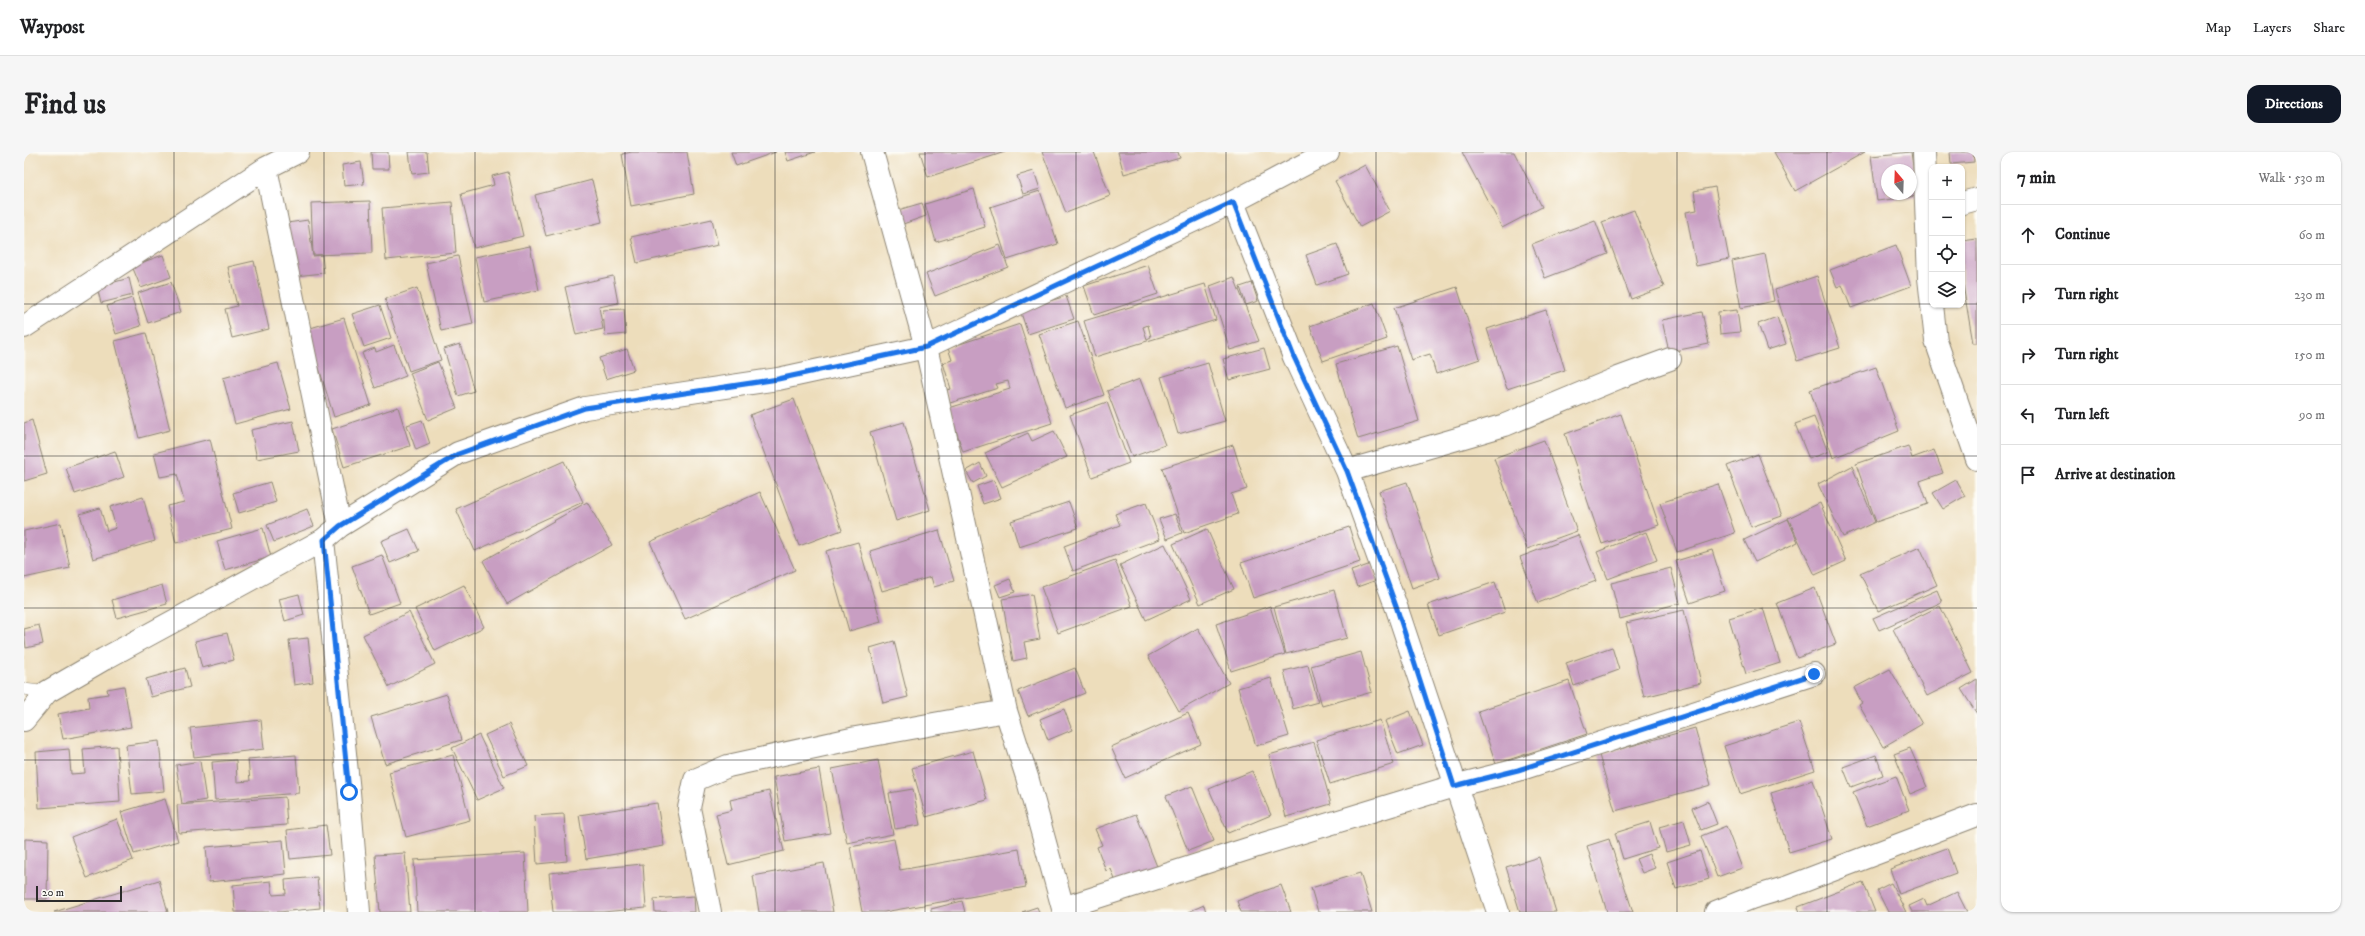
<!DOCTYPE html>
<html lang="en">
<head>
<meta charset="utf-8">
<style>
	body { margin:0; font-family:"IM FELL DW Pica",serif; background:#f6f6f6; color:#202124 }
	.controls { position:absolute; right:12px; top:12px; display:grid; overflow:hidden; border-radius:8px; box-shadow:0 1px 3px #0004 }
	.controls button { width:36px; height:36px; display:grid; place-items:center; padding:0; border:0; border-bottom:1px solid #e0e0e0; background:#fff; color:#202124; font:20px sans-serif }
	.compass { position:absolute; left:1857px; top:12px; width:36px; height:36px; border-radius:50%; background:#fff; box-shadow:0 1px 3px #0004; rotate:341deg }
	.scale { position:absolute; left:12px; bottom:10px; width:86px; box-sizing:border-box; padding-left:4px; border:2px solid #2b2b2b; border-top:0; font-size:11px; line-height:14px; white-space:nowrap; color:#2b2b2b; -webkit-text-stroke:3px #fdfcf7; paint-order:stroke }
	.stop { position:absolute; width:12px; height:12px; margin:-9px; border:3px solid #1a73e8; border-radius:50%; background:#fff }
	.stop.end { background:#1a73e8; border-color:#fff; box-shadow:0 1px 4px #0008 }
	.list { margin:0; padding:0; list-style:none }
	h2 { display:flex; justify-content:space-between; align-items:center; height:52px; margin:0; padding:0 16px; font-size:17px }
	h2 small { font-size:13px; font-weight:400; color:#757577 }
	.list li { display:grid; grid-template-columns:26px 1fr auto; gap:12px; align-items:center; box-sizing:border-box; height:60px; padding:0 16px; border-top:1px solid #e0e0e0 }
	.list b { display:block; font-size:15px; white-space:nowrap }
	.list em { font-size:13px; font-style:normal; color:#757577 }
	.icon { flex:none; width:22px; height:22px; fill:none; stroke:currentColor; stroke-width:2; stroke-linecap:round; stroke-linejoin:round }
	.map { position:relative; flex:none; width:1953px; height:760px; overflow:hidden; border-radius:12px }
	header { display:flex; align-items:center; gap:24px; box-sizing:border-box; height:56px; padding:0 20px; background:#fff; border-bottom:1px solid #e0e0e0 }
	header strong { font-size:19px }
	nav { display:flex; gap:22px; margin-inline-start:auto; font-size:14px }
	.intro { display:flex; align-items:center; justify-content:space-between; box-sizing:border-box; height:96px; padding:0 24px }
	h1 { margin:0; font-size:28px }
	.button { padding:10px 18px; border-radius:12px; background:#111827; color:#fff; font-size:14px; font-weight:700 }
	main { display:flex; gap:24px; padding:0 24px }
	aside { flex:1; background:#fff; border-radius:12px; box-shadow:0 1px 3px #0004 }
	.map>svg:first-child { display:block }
	.building { fill:#c89ec2; fill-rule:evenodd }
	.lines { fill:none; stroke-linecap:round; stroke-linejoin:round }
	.service-casing { stroke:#8c8473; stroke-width:12 }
	.minor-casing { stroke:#8c8473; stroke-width:24 }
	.service { stroke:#fff; stroke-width:11 }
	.minor { stroke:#fff; stroke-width:22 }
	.route { stroke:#1a73e8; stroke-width:5 }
	.grid { fill:none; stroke:#2b2b2b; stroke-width:1; stroke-opacity:0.55 }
</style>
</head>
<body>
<header>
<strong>Waypost</strong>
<nav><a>Map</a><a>Layers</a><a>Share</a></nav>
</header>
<div class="intro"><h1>Find us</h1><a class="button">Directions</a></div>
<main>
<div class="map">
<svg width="1953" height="760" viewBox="0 0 1953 760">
	<rect width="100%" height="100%" fill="#fdfcf7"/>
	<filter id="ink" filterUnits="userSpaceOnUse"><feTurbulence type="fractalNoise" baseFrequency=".025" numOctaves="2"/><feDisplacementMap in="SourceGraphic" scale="8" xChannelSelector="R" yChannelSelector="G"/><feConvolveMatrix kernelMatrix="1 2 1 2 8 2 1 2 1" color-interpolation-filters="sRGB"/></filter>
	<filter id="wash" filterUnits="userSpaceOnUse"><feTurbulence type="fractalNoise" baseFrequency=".012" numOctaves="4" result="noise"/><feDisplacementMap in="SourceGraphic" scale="16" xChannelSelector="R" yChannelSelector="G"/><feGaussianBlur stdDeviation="0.9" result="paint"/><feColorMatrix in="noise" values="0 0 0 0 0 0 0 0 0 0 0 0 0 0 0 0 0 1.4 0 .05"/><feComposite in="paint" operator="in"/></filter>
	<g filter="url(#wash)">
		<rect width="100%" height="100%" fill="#edddbb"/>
		<g id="blocks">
			<!-- building -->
			<path class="building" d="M 347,0 L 364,0 L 365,17 L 348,17 Z
				M 385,0 L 403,0 L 405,20 L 388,22 Z
				M 608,0 L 663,0 L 670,42 L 607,54 L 598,2 Z
				M 707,0 L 752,0 L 712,14 Z
				M 761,0 L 791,0 L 764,9 Z
				M 896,0 L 981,0 L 904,25 Z
				M 1018,0 L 1070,0 L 1086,44 L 1042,61 Z
				M 1094,0 L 1154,0 L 1156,6 L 1100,22 Z
				M 1438,0 L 1490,0 L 1518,55 L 1478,76 Z
				M 1750,0 L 1841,0 L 1771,39 Z
				M 1887,0 L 1893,44 L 1853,49 L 1847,4 ZM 1863,18 L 1887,18 L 1887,42 L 1863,42 Z
				M 1926,0 L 1949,0 L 1950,10 L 1927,12 Z
				M 337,10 L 340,32 L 320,34 L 318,13 Z
				M 1341,13 L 1366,59 L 1336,75 L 1311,29 Z
				M 1010,19 L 1016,37 L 999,42 L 993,24 Z
				M 484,20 L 499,84 L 450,96 L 437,42 L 470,33 L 468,24 Z
				M 568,28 L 578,70 L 522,84 L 511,43 Z
				M 1691,35 L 1705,107 L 1672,114 L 1662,60 L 1673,58 L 1670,39 Z
				M 950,37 L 961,75 L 912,90 L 901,52 Z
				M 1016,39 L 1034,92 L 983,108 L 966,55 Z
				M 346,49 L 348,101 L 289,103 L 287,51 Z
				M 428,50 L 432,101 L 362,108 L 358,56 Z
				M 898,51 L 902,64 L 879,72 L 874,58 Z
				M 1610,58 L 1640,135 L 1607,147 L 1578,70 Z
				M 688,67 L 694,93 L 613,111 L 607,85 Z
				M 284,68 L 289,104 L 298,103 L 300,121 L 271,124 L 263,71 Z
				M 1571,68 L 1584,102 L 1521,126 L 1508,92 Z
				M 1953,87 L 1953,191 L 1949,191 L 1938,127 L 1938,89 Z
				M 1313,92 L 1324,122 L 1293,133 L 1282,103 Z
				M 976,93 L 984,115 L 911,144 L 902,122 Z
				M 1872,93 L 1887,134 L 1827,156 L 1818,133 L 1813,135 L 1806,118 Z
				M 506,94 L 515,138 L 460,150 L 451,105 Z
				M 1741,102 L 1750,149 L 1717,156 L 1708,109 Z
				M 139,103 L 147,125 L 117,136 L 108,114 Z
				M 434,104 L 449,172 L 417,179 L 402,111 Z
				M 230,109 L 245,177 L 208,186 L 201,157 L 213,154 L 204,115 Z
				M 1124,113 L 1134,142 L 1070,163 L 1060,134 Z
				M 589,124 L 594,151 L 575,155 L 579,177 L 552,183 L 541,135 Z
				M 1793,124 L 1816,196 L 1773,209 L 1751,138 Z
				M 1210,125 L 1235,189 L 1206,198 L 1186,134 Z
				M 105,126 L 109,143 L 77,151 L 73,135 Z
				M 147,130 L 157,160 L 124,171 L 114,141 Z
				M 1228,131 L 1234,149 L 1222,153 L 1216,135 Z
				M 1181,132 L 1192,168 L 1071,205 L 1060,169 ZM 1124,173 L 1127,185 L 1123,187 L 1119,175 Z
				M 1433,135 L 1456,207 L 1412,222 L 1406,202 L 1387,208 L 1370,156 Z
				M 393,136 L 417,208 L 385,219 L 361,147 Z
				M 1042,144 L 1050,167 L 1004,182 L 996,158 Z
				M 108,146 L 117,174 L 92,182 L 83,154 Z
				M 1350,151 L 1363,187 L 1299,209 L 1286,174 Z
				M 356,153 L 367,186 L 340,195 L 328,162 Z
				M 600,157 L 602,182 L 581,184 L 579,158 Z
				M 1522,158 L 1541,218 L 1483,237 L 1463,177 Z
				M 1713,158 L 1716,180 L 1696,182 L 1694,160 Z
				M 1678,160 L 1685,192 L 1645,200 L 1638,168 Z
				M 1753,165 L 1762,192 L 1743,198 L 1734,172 Z
				M 320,166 L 347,253 L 310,265 L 283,177 Z
				M 1054,169 L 1080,243 L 1041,256 L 1015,182 Z
				M 996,172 L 1028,271 L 939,300 L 925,256 L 986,237 L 984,229 L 972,232 L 974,236 L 926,251 L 922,238 L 927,237 L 919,211 L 928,208 L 924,196 Z
				M 122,181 L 146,278 L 115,286 L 91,189 Z
				M 436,192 L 450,239 L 434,244 L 420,197 Z
				M 370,193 L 382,224 L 351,236 L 338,201 L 351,196 L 352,200 Z
				M 1373,194 L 1395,269 L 1334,287 L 1312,212 Z
				M 1240,196 L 1246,217 L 1205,228 L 1199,207 Z
				M 603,197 L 610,218 L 582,227 L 575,206 Z
				M 414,210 L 433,256 L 404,268 L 386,221 Z
				M 254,211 L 267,257 L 211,272 L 199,226 Z
				M 1184,211 L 1201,269 L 1154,282 L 1137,225 Z
				M 1852,215 L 1875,279 L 1809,306 L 1786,238 Z
				M 1116,227 L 1141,293 L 1108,305 L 1083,239 Z
				M 770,247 L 818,378 L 775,394 L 726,263 Z
				M 1083,250 L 1105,311 L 1068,325 L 1046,263 Z
				M 374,255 L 386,294 L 320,315 L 308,277 Z
				M 1597,262 L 1635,373 L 1578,392 L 1541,282 Z
				M 1790,265 L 1804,300 L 1785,307 L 1771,272 Z
				M 8,268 L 23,322 L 0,329 L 0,271 Z
				M 398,268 L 406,292 L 392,298 L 383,273 Z
				M 269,269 L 275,299 L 233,307 L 227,278 Z
				M 880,270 L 906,358 L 872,369 L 846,280 Z
				M 1030,279 L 1043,305 L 978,335 L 961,301 L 1004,281 L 1008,289 Z
				M 186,287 L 208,377 L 152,391 L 143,354 L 160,350 L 153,322 L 136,325 L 130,301 Z
				M 1520,288 L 1553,379 L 1503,397 L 1470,306 Z
				M 1209,293 L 1223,337 L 1207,342 L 1214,362 L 1160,381 L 1138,316 Z
				M 1884,294 L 1888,306 L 1910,298 L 1919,321 L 1896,329 L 1904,352 L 1852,370 L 1832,312 Z
				M 91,299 L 100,325 L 51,342 L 42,316 Z
				M 1734,302 L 1758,364 L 1727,375 L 1703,314 Z
				M 540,309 L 559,350 L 451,399 L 432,357 Z
				M 956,311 L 962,324 L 949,331 L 942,319 Z
				M 1828,314 L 1851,370 L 1819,385 L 1794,332 Z
				M 970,328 L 977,346 L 959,352 L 953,334 Z
				M 1932,328 L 1941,344 L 1919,357 L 1909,341 Z
				M 246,330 L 252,350 L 215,361 L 209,341 Z
				M 1383,330 L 1416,426 L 1388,436 L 1355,339 Z
				M 1694,332 L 1711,381 L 1653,400 L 1636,351 Z
				M 736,340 L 771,418 L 661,467 L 626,390 Z
				M 119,345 L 131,389 L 69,407 L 56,362 L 76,356 L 83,379 L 92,376 L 86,355 Z
				M 563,350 L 588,393 L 483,452 L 459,409 Z
				M 1045,350 L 1054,376 L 995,395 L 987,369 Z
				M 1122,351 L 1136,387 L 1049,419 L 1040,394 L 1096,373 L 1091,362 Z
				M 1796,351 L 1822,409 L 1791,423 L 1764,366 Z
				M 283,357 L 290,374 L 250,390 L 243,373 Z
				M 1151,362 L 1158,381 L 1143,387 L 1135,367 Z
				M 1764,367 L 1774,390 L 1731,410 L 1720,388 Z
				M 37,371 L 46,416 L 0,426 L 0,379 Z
				M 1325,375 L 1336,410 L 1229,446 L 1217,411 Z
				M 239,376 L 247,405 L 201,418 L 193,389 Z
				M 385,377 L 395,399 L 366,411 L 357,389 Z
				M 1183,377 L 1210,437 L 1176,452 L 1149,392 Z
				M 915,378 L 930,429 L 910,435 L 907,425 L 858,439 L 846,399 Z
				M 1622,380 L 1633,408 L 1584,427 L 1573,400 Z
				M 1554,383 L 1572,429 L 1514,451 L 1496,405 Z
				M 834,390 L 857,470 L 825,479 L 802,399 Z
				M 1141,392 L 1167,447 L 1122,468 L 1096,413 Z
				M 1896,395 L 1913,433 L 1854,459 L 1836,421 Z
				M 1688,398 L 1701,439 L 1666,451 L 1652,409 Z
				M 358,403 L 376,451 L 345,462 L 328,414 Z
				M 1091,408 L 1108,454 L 1034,481 L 1017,435 Z
				M 1347,412 L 1353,428 L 1333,435 L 1327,419 Z
				M 1647,416 L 1656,451 L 1596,467 L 1587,431 Z
				M 986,427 L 991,440 L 976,445 L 971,433 Z
				M 1471,430 L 1481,460 L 1415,483 L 1404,453 Z
				M 138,433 L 143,452 L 93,466 L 88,448 Z
				M 440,433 L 460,475 L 411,499 L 391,457 Z
				M 1791,436 L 1812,492 L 1773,506 L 1753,451 Z
				M 1310,438 L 1323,486 L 1262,502 L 1250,455 Z
				M 1913,438 L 1918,450 L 1855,478 L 1849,466 Z
				M 275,442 L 280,463 L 261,469 L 255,447 Z
				M 1008,442 L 1016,487 L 1000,490 L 1003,506 L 989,509 L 978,447 Z
				M 1246,454 L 1261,502 L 1207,519 L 1192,472 Z
				M 1916,454 L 1949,521 L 1903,544 L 1869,477 Z
				M 1739,456 L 1756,511 L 1722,522 L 1705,466 Z
				M 1660,458 L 1677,531 L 1620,545 L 1602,471 Z
				M 385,460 L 411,512 L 365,535 L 339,483 Z
				M 15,473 L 19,492 L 2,496 L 0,477 Z
				M 1174,476 L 1205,531 L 1155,559 L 1124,504 Z
				M 203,481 L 210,508 L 178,516 L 171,489 Z
				M 284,486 L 289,530 L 270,533 L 265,488 Z
				M 870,489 L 884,545 L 859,551 L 846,496 Z
				M 1588,495 L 1595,518 L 1550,534 L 1542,511 Z
				M 1337,500 L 1348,540 L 1298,554 L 1287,514 Z
				M 1284,513 L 1294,550 L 1269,557 L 1260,519 Z
				M 161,516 L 166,535 L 127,545 L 122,527 Z
				M 1051,516 L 1061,541 L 1004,564 L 994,539 Z
				M 1866,517 L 1898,572 L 1859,595 L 1835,553 L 1838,551 L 1830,536 Z
				M 1247,526 L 1265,584 L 1232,594 L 1214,536 Z
				M 1953,527 L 1953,562 L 1937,537 Z
				M 1545,529 L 1563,582 L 1472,612 L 1454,559 Z
				M 100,534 L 107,575 L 39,587 L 34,562 L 65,556 L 64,545 L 84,542 L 83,537 Z
				M 423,542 L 437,588 L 361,612 L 347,565 Z
				M 1040,557 L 1048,578 L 1024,588 L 1016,567 Z
				M 1386,559 L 1399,593 L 1374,602 L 1361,569 Z
				M 1164,561 L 1177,592 L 1101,626 L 1087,595 Z
				M 237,568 L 240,597 L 170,605 L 166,576 Z
				M 1356,568 L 1370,612 L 1306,632 L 1292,588 Z
				M 1775,570 L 1791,618 L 1716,642 L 1700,594 Z
				M 485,572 L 504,614 L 480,624 L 461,583 Z
				M 1671,576 L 1687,633 L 1591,659 L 1575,603 Z
				M 455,583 L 480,636 L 453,648 L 428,596 Z
				M 135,589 L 140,639 L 108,642 L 102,593 Z
				M 1290,590 L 1307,652 L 1262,665 L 1245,603 Z
				M 93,594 L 96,650 L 15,656 L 12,600 L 45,597 L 47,622 L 61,621 L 59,597 Z
				M 1886,596 L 1903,635 L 1886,642 L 1870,602 Z
				M 949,599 L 963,648 L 902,665 L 888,616 Z
				M 272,603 L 275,641 L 191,648 L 188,610 L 212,608 L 213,630 L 226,629 L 224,607 Z
				M 429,603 L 446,668 L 382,685 L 365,620 Z
				M 1852,603 L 1859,623 L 1827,635 L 1819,615 Z
				M 854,608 L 869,682 L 823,691 L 808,617 Z
				M 176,609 L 182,648 L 158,652 L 152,613 Z
				M 795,617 L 806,681 L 761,689 L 750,625 Z
				M 1228,619 L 1247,663 L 1204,681 L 1185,637 Z
				M 1872,624 L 1885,658 L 1843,674 L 1829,640 Z
				M 1789,628 L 1808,687 L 1765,700 L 1747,641 Z
				M 1168,634 L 1190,689 L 1164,699 L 1142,644 Z
				M 889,637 L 896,673 L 871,677 L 865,641 Z
				M 745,639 L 760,699 L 704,713 L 692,662 L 708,658 L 706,648 Z
				M 261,645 L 263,673 L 155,681 L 153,653 Z
				M 141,647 L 154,689 L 110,702 L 97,660 Z
				M 1684,649 L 1693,672 L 1677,678 L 1668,656 Z
				M 633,651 L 640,694 L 562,707 L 555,663 Z
				M 540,662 L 543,709 L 513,712 L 510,664 Z
				M 1112,662 L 1134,717 L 1093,733 L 1087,717 L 1082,719 L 1073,695 L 1078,693 L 1071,677 Z
				M 93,667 L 109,708 L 63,726 L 47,685 Z
				M 1660,668 L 1667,693 L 1642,700 L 1635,675 Z
				M 1626,670 L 1634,696 L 1599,707 L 1591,681 Z
				M 302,673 L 306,703 L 266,707 L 263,678 Z
				M 1702,674 L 1718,716 L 1693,725 L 1677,684 Z
				M 1,687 L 24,688 L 23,747 L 1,747 Z
				M 870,687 L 876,718 L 995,697 L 1002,735 L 860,760 L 838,760 L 826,695 Z
				M 1585,687 L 1609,760 L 1583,760 L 1563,694 Z
				M 259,688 L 262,722 L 185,730 L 182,695 Z
				M 1923,696 L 1932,721 L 1875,742 L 1866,717 Z
				M 1676,699 L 1685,727 L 1652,737 L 1643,710 Z
				M 381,701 L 386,760 L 356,760 L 351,703 Z
				M 501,701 L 504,760 L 393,760 L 390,708 Z
				M 1625,702 L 1631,716 L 1618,721 L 1612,707 Z
				M 1515,705 L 1532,760 L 1496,760 L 1482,715 Z
				M 800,711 L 809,760 L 735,760 L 729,724 Z
				M 619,712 L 622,756 L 579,760 L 529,760 L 525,721 Z
				M 1336,721 L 1348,760 L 1294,760 L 1287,736 Z
				M 293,725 L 296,756 L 255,760 L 211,760 L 209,733 L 247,729 L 249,743 L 262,742 L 261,728 Z
				M 135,728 L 144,760 L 30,760 Z
				M 1839,730 L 1851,760 L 1776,760 L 1774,755 Z
				M 1867,731 L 1882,760 L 1864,760 L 1853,738 Z
				M 1257,733 L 1267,760 L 1217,760 L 1213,749 Z
				M 1933,740 L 1943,760 L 1888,760 L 1885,754 L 1900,747 L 1903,754 Z
				M 670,744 L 671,760 L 631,760 L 630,747 Z
				M 938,749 L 941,760 L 907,760 L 907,757 Z
				M 1180,753 L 1182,760 L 1164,760 Z
				M 1013,755 L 1015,760 L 998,760 Z"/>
		</g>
	</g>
	<g filter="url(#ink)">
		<use href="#blocks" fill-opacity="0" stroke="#8c8473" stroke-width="1"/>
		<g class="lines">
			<!-- service casing -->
			<g class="service-casing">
				<path id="service" d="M 0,537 L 23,540"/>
			</g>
			<!-- minor casing -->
			<g class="minor-casing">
				<path id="minor" d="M 1900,0 L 1905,126 L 1912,189 L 1953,307
					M 242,16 L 316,374
					M 1209,50 L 1270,205 L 1323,319 L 1373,457 L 1474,760
					M 1938,51 L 1953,47
					M 0,175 L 242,16 L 274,0
					M 1323,319 L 1481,273 L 1594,226 L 1646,207
					M 299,388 L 325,640 L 335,760
					M 982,559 L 1003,625 L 1040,760
					M 0,568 L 23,540 L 80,507 L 299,388 L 316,374 L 434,301 L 561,256 L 754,227 L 902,195 L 1209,50 L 1304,0
					M 1039,756 L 1236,693 L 1430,634 L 1494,618 L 1790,522
					M 686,760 L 665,656 L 671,628 L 704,614 L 832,586 L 982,559 L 902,195 L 848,0
					M 1692,760 L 1727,746 L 1764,735 L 1953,663"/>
			</g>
			<!-- service -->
			<use href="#service" class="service"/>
			<!-- minor -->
			<use href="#minor" class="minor"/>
		</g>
	</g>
	<g class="lines" filter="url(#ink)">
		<!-- route -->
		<path class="route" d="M 325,640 L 300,388 L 316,374 L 434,302 L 561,256 L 754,227 L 902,195 L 1209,50 L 1270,205 L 1323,319 L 1373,457 L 1430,634 L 1494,618 L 1790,522"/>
	</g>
	<!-- grid -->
	<path class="grid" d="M 150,0 L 150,760M 300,0 L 300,760M 451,0 L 451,760M 601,0 L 601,760M 751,0 L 751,760M 901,0 L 901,760M 1052,0 L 1052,760M 1202,0 L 1202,760M 1352,0 L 1352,760M 1502,0 L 1502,760M 1653,0 L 1653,760M 1803,0 L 1803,760M 0,152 L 1908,152M 1938,152 L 1953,152M 0,304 L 1953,304M 0,456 L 1953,456M 0,608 L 1953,608"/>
</svg>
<div class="controls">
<button>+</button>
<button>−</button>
<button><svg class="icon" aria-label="locate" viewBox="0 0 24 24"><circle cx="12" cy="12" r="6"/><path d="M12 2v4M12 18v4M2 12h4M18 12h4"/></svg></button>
<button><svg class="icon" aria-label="layers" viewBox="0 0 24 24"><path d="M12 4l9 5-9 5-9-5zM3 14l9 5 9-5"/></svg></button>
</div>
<svg class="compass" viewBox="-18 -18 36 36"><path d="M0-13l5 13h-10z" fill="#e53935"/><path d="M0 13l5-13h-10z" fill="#757577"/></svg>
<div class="scale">20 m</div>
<div class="stop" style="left:325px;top:640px"></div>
<div class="stop end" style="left:1790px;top:522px"></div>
</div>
<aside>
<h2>7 min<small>Walk · 530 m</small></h2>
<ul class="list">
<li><svg class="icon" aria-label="ahead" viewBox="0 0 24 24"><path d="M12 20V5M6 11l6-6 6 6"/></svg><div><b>Continue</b></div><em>60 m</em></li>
<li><svg class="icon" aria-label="right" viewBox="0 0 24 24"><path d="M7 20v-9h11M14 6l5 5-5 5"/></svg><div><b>Turn right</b></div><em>230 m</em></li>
<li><svg class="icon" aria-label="right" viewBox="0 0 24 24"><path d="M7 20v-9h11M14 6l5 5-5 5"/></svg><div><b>Turn right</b></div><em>150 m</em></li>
<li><svg class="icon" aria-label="left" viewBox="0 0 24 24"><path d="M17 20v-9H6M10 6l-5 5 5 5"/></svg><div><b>Turn left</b></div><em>90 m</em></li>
<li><svg class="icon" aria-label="arrive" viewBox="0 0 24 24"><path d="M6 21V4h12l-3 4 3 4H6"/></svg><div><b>Arrive at destination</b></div></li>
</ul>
</aside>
</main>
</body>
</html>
